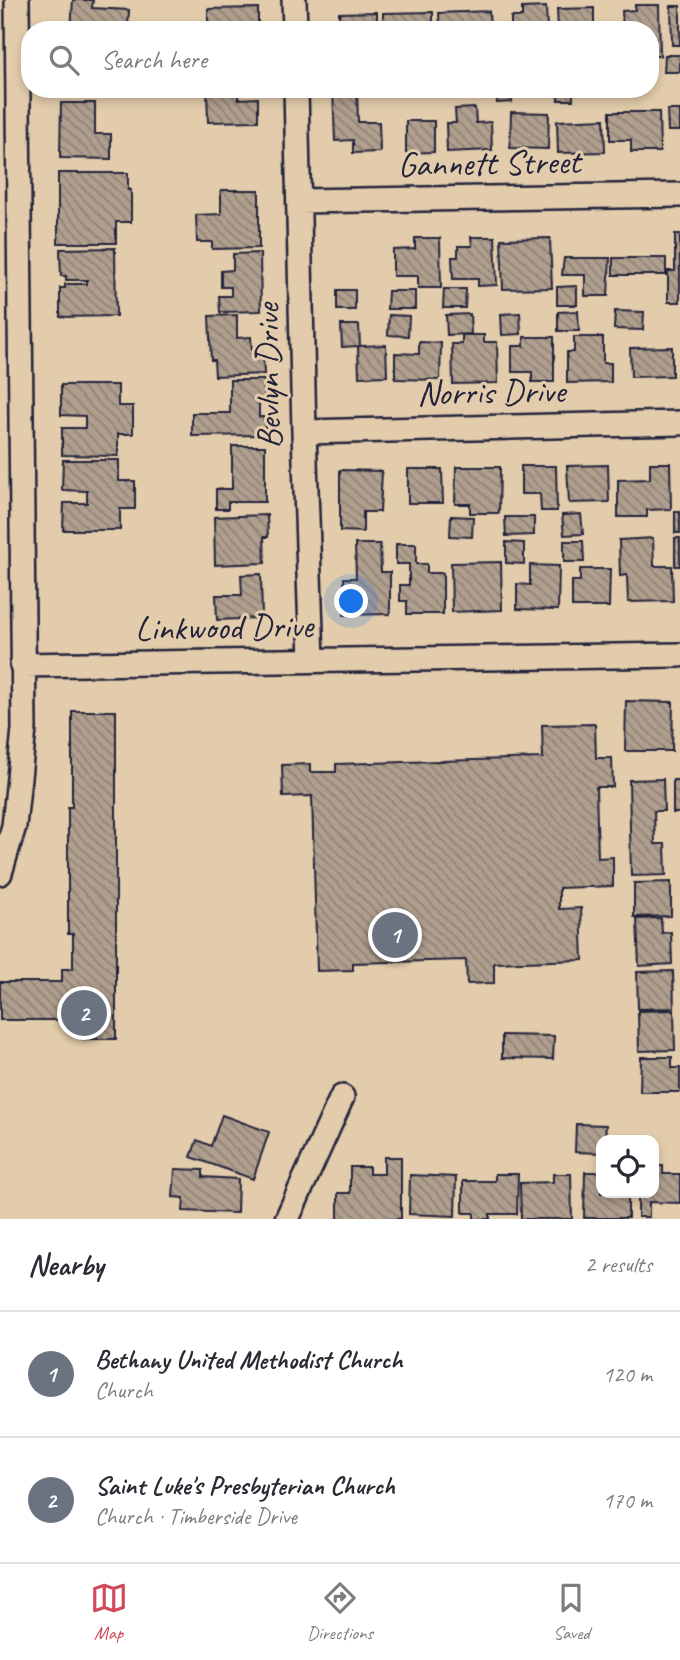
<!DOCTYPE html>
<html lang="en">
<head>
<meta charset="utf-8">
<style>
	body { margin:0; font-family:Caveat,sans-serif; background:#f2f2f3; color:#2b2b33 }
	.controls { position:absolute; right:21px; bottom:21px; display:grid; overflow:hidden; border-radius:14px; box-shadow:0 4px 10px #0003 }
	.controls button { width:63px; height:63px; display:grid; place-items:center; padding:0; border:0; border-bottom:2px solid #e1e1e2; background:#fff; color:#2b2b33; font:35px sans-serif }
	.you { position:absolute; left:352px; top:602px; width:24px; height:24px; margin:-18px; border:5px solid #fff; border-radius:50%; background:#1a73e8; box-shadow:0 0 0 10px #1a73e833 }
	.badge { display:grid; place-items:center; width:46px; height:46px; border-radius:50%; background:#d1495b; color:#fff; font-size:23px; font-weight:700 }
	.pin { position:absolute; translate:-50% -50%; border:4px solid #fff; box-shadow:0 2px 7px #0006 }
	.list { margin:0; padding:0; list-style:none }
	h2 { display:flex; justify-content:space-between; align-items:center; height:91px; margin:0; padding:0 28px; font-size:30px }
	h2 small { font-size:23px; font-weight:400; color:#7c7c81 }
	.list li { display:grid; grid-template-columns:46px 1fr auto; gap:21px; align-items:center; box-sizing:border-box; height:126px; padding:0 28px; border-top:2px solid #e1e1e2 }
	.list b { display:block; font-size:26px; white-space:nowrap }
	.list p { margin:0; font-size:23px; white-space:nowrap; color:#7c7c81 }
	.list em { font-size:23px; font-style:normal; color:#7c7c81 }
	.icon { flex:none; width:38px; height:38px; fill:none; stroke:currentColor; stroke-width:2; stroke-linecap:round; stroke-linejoin:round }
	.map { position:relative; flex:none; width:680px; height:1219px; overflow:hidden }
	.search { position:absolute; background:#fff; box-shadow:0 4px 10px #0003; left:21px; right:21px; top:21px; height:77px; display:flex; align-items:center; gap:18px; box-sizing:border-box; padding:0 24px; border-radius:28px; color:#7c7c81; font-size:26px }
	.sheet { height:343px; background:#fff }
	nav { display:flex; justify-content:space-around; align-items:center; box-sizing:border-box; height:98px; border-top:2px solid #e1e1e2; background:#fff; font-size:19px; color:#7c7c81 }
	nav a { display:grid; justify-items:center; gap:4px }
	nav .on { color:#d1495b }
	.map>svg:first-child { display:block }
	.building { fill:url(#building-back-hatch); stroke:#22223b; stroke-width:2 }
	.lines { fill:none; stroke-linecap:round; stroke-linejoin:round }
	.minor-casing { stroke:#22223b; stroke-width:28 }
	.minor { stroke:#e2ccab; stroke-width:23 }
	.labels { text-anchor:middle; dominant-baseline:central; stroke-width:6; stroke-linejoin:round; paint-order:stroke }
	.street-label { font-size:35px; fill:#22223b; stroke:#e2ccab }
</style>
</head>
<body>
<div class="map">
<svg width="680" height="1219" viewBox="0 0 680 1219">
	<defs>
		<pattern id="building-back-hatch" width="6" height="6" patternUnits="userSpaceOnUse" patternTransform="scale(1.75)"><rect width="6" height="6" fill="#b09f8e"/><path d="M-1 5l2 2M0 0l6 6M5-1l2 2" fill="none" stroke="#8f8175"/></pattern>
	</defs>
	<rect width="100%" height="100%" fill="#e2ccab"/>
	<filter id="ink" filterUnits="userSpaceOnUse"><feTurbulence type="fractalNoise" baseFrequency=".0143" numOctaves="2"/><feDisplacementMap in="SourceGraphic" scale="14" xChannelSelector="R" yChannelSelector="G"/><feConvolveMatrix kernelMatrix="1 2 1 2 8 2 1 2 1" color-interpolation-filters="sRGB"/></filter>
	<g filter="url(#ink)">
		<!-- building -->
		<path class="building" d="M 73,0 L 93,0 L 92,8 L 129,10 L 128,30 L 71,30 Z
			M 635,5 L 659,5 L 660,56 L 650,56 L 650,30 L 623,30 L 622,11 L 635,10 Z
			M 671,6 L 680,6 L 680,45 L 672,45 Z
			M 546,7 L 547,30 L 511,30 L 511,17 L 522,17 L 522,8 Z
			M 258,8 L 258,30 L 201,30 L 201,27 L 208,27 L 208,9 Z
			M 594,8 L 594,30 L 558,30 L 557,9 Z
			M 489,11 L 490,30 L 440,30 L 439,13 Z
			M 377,12 L 377,30 L 339,30 L 339,13 Z
			M 433,12 L 433,30 L 383,30 L 383,13 Z
			M 665,55 L 680,55 L 680,72 L 664,72 Z
			M 59,89 L 99,89 L 99,94 L 59,94 Z
			M 207,89 L 238,89 L 238,99 L 258,98 L 258,121 L 208,122 Z
			M 333,89 L 357,89 L 358,122 L 379,122 L 380,152 L 353,153 L 353,140 L 335,141 Z
			M 496,89 L 511,89 L 512,102 L 497,103 Z
			M 557,89 L 573,89 L 573,100 L 558,100 Z
			M 61,103 L 95,103 L 95,134 L 111,134 L 111,159 L 60,158 Z
			M 475,108 L 476,123 L 491,122 L 492,150 L 447,152 L 446,123 L 456,123 L 455,109 Z
			M 667,110 L 680,110 L 680,131 L 668,131 Z
			M 511,112 L 549,113 L 548,149 L 510,148 Z
			M 610,112 L 659,112 L 660,152 L 631,152 L 631,140 L 610,140 Z
			M 604,119 L 605,152 L 558,153 L 557,121 Z
			M 406,121 L 434,121 L 434,152 L 406,153 Z
			M 58,173 L 128,173 L 128,190 L 131,190 L 131,222 L 116,222 L 116,243 L 58,243 Z
			M 221,190 L 259,190 L 259,248 L 212,249 L 212,242 L 197,242 L 196,215 L 221,214 Z
			M 675,234 L 680,234 L 680,302 L 668,302 L 668,271 L 675,271 Z
			M 471,237 L 495,237 L 497,285 L 478,286 L 478,279 L 453,279 L 452,257 L 458,257 L 458,246 L 472,246 Z
			M 415,238 L 440,238 L 441,288 L 418,288 L 418,276 L 393,276 L 393,250 L 415,249 Z
			M 550,238 L 552,288 L 503,289 L 501,239 Z
			M 115,248 L 116,316 L 60,317 L 60,288 L 65,288 L 65,284 L 87,284 L 87,280 L 66,280 L 66,276 L 61,276 L 60,249 Z
			M 260,253 L 261,311 L 220,312 L 219,296 L 231,296 L 231,287 L 221,287 L 221,271 L 233,270 L 233,254 Z
			M 564,258 L 610,258 L 608,296 L 585,296 L 585,275 L 562,275 Z
			M 613,258 L 666,258 L 666,275 L 613,275 Z
			M 577,286 L 577,305 L 557,305 L 557,287 Z
			M 444,289 L 466,289 L 465,308 L 443,308 Z
			M 337,290 L 355,290 L 355,310 L 337,310 Z
			M 388,291 L 415,291 L 415,309 L 387,309 Z
			M 578,311 L 579,331 L 558,331 L 558,312 Z
			M 615,311 L 644,312 L 643,330 L 614,329 Z
			M 520,313 L 521,334 L 502,335 L 501,314 Z
			M 470,314 L 471,334 L 447,335 L 446,315 Z
			M 237,315 L 237,338 L 251,337 L 252,353 L 263,353 L 264,374 L 215,376 L 214,360 L 211,360 L 209,316 Z
			M 389,315 L 409,316 L 408,336 L 388,335 Z
			M 341,325 L 359,325 L 360,346 L 386,345 L 387,376 L 359,377 L 358,346 L 342,347 Z
			M 462,335 L 484,335 L 484,342 L 497,342 L 498,383 L 453,384 L 452,344 L 462,344 Z
			M 524,337 L 554,337 L 554,382 L 532,382 L 532,372 L 512,372 L 512,346 L 524,346 Z
			M 574,337 L 603,337 L 603,363 L 611,363 L 611,382 L 567,383 L 567,352 L 574,352 Z
			M 419,342 L 441,343 L 440,380 L 395,379 L 395,353 L 419,354 Z
			M 672,347 L 672,376 L 631,377 L 630,348 Z
			M 230,380 L 264,380 L 265,402 L 259,402 L 259,417 L 265,417 L 265,435 L 192,436 L 192,413 L 230,413 Z
			M 61,385 L 118,385 L 118,406 L 133,406 L 133,434 L 118,434 L 118,456 L 62,455 L 62,428 L 85,428 L 85,416 L 61,415 Z
			M 232,446 L 265,446 L 265,502 L 228,502 L 228,509 L 216,509 L 216,489 L 232,489 Z
			M 63,460 L 119,460 L 119,481 L 135,481 L 135,509 L 120,509 L 120,530 L 63,530 L 64,503 L 87,503 L 87,491 L 62,490 Z
			M 650,463 L 670,463 L 671,509 L 647,510 L 647,517 L 618,517 L 618,480 L 650,479 Z
			M 608,465 L 609,502 L 569,503 L 567,466 Z
			M 521,466 L 556,466 L 557,511 L 541,511 L 540,494 L 521,494 Z
			M 456,467 L 500,467 L 499,513 L 470,513 L 470,504 L 455,504 Z
			M 408,469 L 442,469 L 443,503 L 408,503 Z
			M 340,470 L 382,471 L 380,512 L 363,512 L 363,532 L 340,531 Z
			M 675,512 L 680,512 L 680,533 L 675,533 Z
			M 581,514 L 583,534 L 564,535 L 562,515 Z
			M 267,515 L 268,537 L 264,537 L 265,563 L 215,565 L 214,517 Z
			M 451,516 L 473,517 L 472,537 L 450,536 Z
			M 505,517 L 534,517 L 534,535 L 506,536 Z
			M 653,538 L 654,566 L 672,566 L 673,601 L 628,602 L 627,575 L 620,576 L 619,540 Z
			M 675,538 L 680,538 L 680,566 L 675,566 Z
			M 564,541 L 583,541 L 584,562 L 564,562 Z
			M 506,542 L 524,543 L 524,564 L 506,563 Z
			M 355,544 L 380,544 L 381,572 L 390,572 L 390,614 L 344,615 L 344,578 L 356,578 Z
			M 396,544 L 416,544 L 416,564 L 427,564 L 427,573 L 443,573 L 443,614 L 407,614 L 407,601 L 400,601 L 400,585 L 409,585 L 409,564 L 396,564 Z
			M 501,562 L 502,610 L 452,612 L 451,563 Z
			M 530,565 L 559,566 L 558,610 L 517,609 L 517,584 L 530,585 Z
			M 580,569 L 610,569 L 609,607 L 572,607 L 572,581 L 580,581 Z
			M 261,574 L 262,618 L 217,620 L 216,595 L 242,595 L 241,575 Z
			M 626,701 L 673,702 L 672,751 L 625,751 Z
			M 72,711 L 116,711 L 116,1039 L 83,1039 L 83,1020 L 0,1020 L 0,982 L 62,982 L 62,969 L 73,969 L 73,934 L 68,934 L 68,807 L 72,807 Z
			M 595,724 L 596,758 L 612,758 L 613,787 L 596,787 L 598,858 L 613,857 L 613,886 L 559,888 L 559,909 L 581,908 L 583,960 L 494,963 L 494,983 L 467,984 L 466,960 L 353,963 L 353,970 L 317,971 L 312,796 L 283,797 L 282,765 L 310,764 L 310,772 L 336,772 L 336,764 L 543,758 L 542,725 Z
			M 663,779 L 664,811 L 654,811 L 655,844 L 665,844 L 666,875 L 631,876 L 629,780 Z
			M 673,780 L 680,780 L 680,813 L 673,813 Z
			M 671,882 L 671,916 L 634,917 L 634,883 Z
			M 661,918 L 662,933 L 671,932 L 672,964 L 639,966 L 637,919 Z
			M 673,971 L 674,1008 L 638,1009 L 637,972 Z
			M 674,1010 L 675,1050 L 639,1051 L 638,1011 Z
			M 502,1035 L 554,1036 L 553,1059 L 502,1058 Z
			M 641,1057 L 672,1057 L 672,1068 L 680,1068 L 680,1092 L 640,1092 Z
			M 222,1115 L 269,1132 L 253,1179 L 191,1157 L 197,1140 L 211,1146 Z
			M 576,1124 L 606,1125 L 605,1140 L 601,1140 L 601,1153 L 575,1152 Z
			M 384,1157 L 401,1157 L 401,1219 L 338,1219 L 338,1193 L 350,1193 L 350,1167 L 369,1167 L 369,1174 L 384,1174 Z
			M 654,1166 L 663,1166 L 663,1174 L 680,1174 L 680,1203 L 649,1202 L 649,1217 L 638,1217 L 638,1193 L 654,1193 Z
			M 175,1169 L 203,1170 L 203,1177 L 238,1179 L 237,1213 L 183,1211 L 184,1198 L 173,1197 Z
			M 585,1172 L 601,1172 L 601,1193 L 628,1193 L 628,1218 L 584,1218 Z
			M 495,1174 L 518,1174 L 517,1214 L 490,1214 L 490,1219 L 474,1219 L 474,1213 L 463,1213 L 463,1181 L 495,1181 Z
			M 553,1174 L 571,1174 L 572,1219 L 521,1219 L 520,1183 L 553,1182 Z
			M 410,1175 L 456,1177 L 455,1216 L 409,1214 Z"/>
		<g class="lines">
			<!-- minor casing -->
			<g class="minor-casing">
				<path id="minor" d="M 294,0 L 295,30
					M 296,89 L 304,432 L 312,660
					M 299,201 L 680,195
					M 304,432 L 680,423
					M 22,665 L 680,655
					M 0,873 L 14,826 L 24,729 L 17,0
					M 287,1219 L 342,1097"/>
			</g>
			<!-- minor -->
			<use href="#minor" class="minor"/>
		</g>
	</g>
	<g class="labels">
		<!-- street labels -->
		<g class="street-label">
			<text transform="translate(489 163) rotate(-1)">Gannett Street</text>
			<text transform="translate(268 376) rotate(-91)">Bevlyn Drive</text>
			<text transform="translate(491 392) rotate(-1)">Norris Drive</text>
			<text transform="translate(224 627) rotate(-1)">Linkwood Drive</text>
		</g>
	</g>
</svg>
<div class="controls">
<button><svg class="icon" aria-label="locate" viewBox="0 0 24 24"><circle cx="12" cy="12" r="6"/><path d="M12 2v4M12 18v4M2 12h4M18 12h4"/></svg></button>
</div>
<div class="you"></div>
<div class="pin badge" style="left:395px;top:935px;background:#6b7280">1</div>
<div class="pin badge" style="left:84px;top:1013px;background:#6b7280">2</div>
<div class="search"><svg class="icon" aria-label="search" viewBox="0 0 24 24"><circle cx="10" cy="10" r="6"/><path d="M15 15l6 6"/></svg>Search here</div>
</div>
<section class="sheet">
<h2>Nearby<small>2 results</small></h2>
<ul class="list">
<li><span class="badge" style="background:#6b7280">1</span><div><b>Bethany United Methodist Church</b><p>Church</p></div><em>120 m</em></li>
<li><span class="badge" style="background:#6b7280">2</span><div><b>Saint Luke's Presbyterian Church</b><p>Church · Timberside Drive</p></div><em>170 m</em></li>
</ul>
</section>
<nav>
<a class="on"><svg class="icon" aria-label="map" viewBox="0 0 24 24"><path d="M3 6l6-2 6 2 6-2v14l-6 2-6-2-6 2zM9 4v14M15 6v14"/></svg>Map</a>
<a><svg class="icon" aria-label="directions" viewBox="0 0 24 24"><path d="M12 3l9 9-9 9-9-9zM9 14v-3h6M13 9l2 2-2 2"/></svg>Directions</a>
<a><svg class="icon" aria-label="saved" viewBox="0 0 24 24"><path d="M7 4h10v16l-5-4-5 4z"/></svg>Saved</a>
</nav>
</body>
</html>
